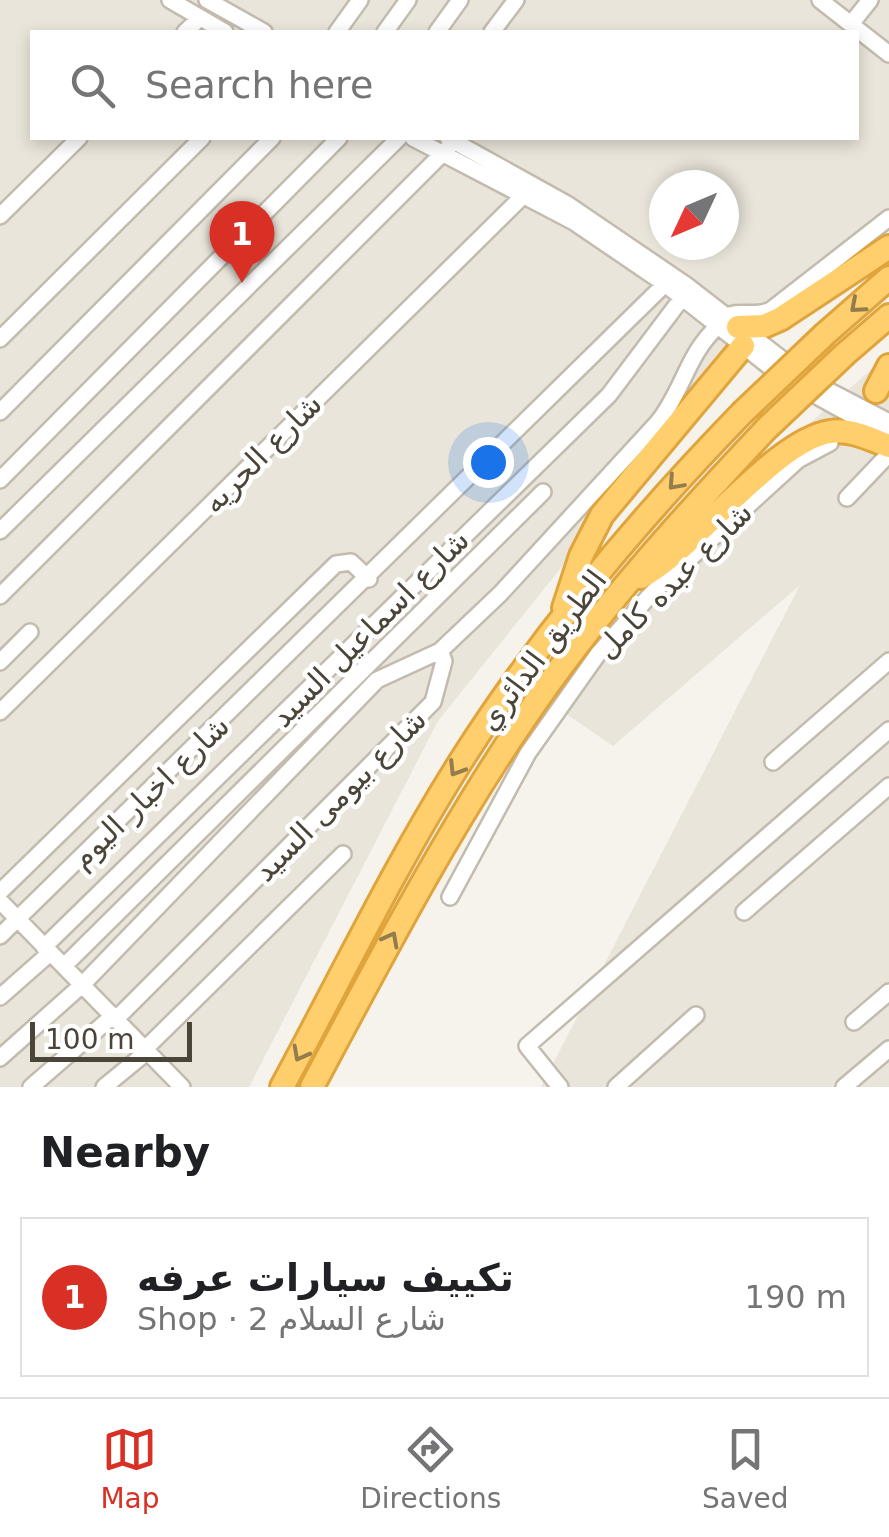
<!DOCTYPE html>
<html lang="en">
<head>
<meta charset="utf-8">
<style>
	body { margin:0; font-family:"DejaVu Sans","Noto Sans Arabic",sans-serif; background:#f2f2f2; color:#202124 }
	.compass { position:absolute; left:649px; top:170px; width:90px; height:90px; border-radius:50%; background:#fff; box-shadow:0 5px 15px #0003; rotate:226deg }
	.scale { position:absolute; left:30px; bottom:25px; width:162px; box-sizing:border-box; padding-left:10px; border:5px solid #4b4439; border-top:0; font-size:28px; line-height:35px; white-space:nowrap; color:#4b4439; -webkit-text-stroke:8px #fff; paint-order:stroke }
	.you { position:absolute; left:488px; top:462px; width:35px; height:35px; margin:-25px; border:8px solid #fff; border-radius:50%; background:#1a73e8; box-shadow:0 0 0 15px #1a73e833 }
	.badge { display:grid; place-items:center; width:65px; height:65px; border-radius:50%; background:#d93025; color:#fff; font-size:32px; font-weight:700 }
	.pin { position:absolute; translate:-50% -82px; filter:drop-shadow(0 2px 5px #0008) }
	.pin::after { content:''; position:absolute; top:52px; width:35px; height:30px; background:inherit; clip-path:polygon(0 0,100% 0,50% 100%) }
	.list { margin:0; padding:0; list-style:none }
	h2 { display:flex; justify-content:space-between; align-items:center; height:130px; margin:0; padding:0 40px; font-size:42px }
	h2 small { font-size:32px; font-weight:400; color:#757577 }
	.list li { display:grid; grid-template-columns:65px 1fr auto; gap:30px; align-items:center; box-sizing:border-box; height:160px; margin:0 20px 20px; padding:0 20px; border:2px solid #e0e0e0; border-radius:0px }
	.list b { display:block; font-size:38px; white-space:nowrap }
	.list p { margin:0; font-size:32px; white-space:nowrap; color:#757577 }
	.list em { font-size:32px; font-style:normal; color:#757577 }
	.icon { flex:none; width:55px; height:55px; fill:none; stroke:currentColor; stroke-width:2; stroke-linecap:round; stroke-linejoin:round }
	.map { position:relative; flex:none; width:889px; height:1087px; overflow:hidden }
	.search { position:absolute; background:#fff; box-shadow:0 5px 15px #0003; left:30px; right:30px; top:30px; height:110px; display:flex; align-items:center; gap:25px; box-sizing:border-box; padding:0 35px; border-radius:0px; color:#757577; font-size:38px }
	.sheet { height:310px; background:#fff }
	nav { display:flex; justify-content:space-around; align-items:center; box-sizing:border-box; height:140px; border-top:2px solid #e0e0e0; background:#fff; font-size:28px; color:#757577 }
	nav a { display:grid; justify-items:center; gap:5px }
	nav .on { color:#d93025 }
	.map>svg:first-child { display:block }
	.residential { fill:#eae5da; fill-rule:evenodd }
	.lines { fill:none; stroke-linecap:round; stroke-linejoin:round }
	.minor-casing { stroke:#c2bbae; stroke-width:20 }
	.highway-casing { stroke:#e0a43c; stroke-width:28 }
	.minor { stroke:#fff; stroke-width:15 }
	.highway { stroke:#ffcf6e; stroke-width:22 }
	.highway-bridge-casing { stroke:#e0a43c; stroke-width:28; stroke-linecap:butt }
	.highway-bridge { stroke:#ffcf6e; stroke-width:22 }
	.oneway { stroke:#937c4e }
	.labels { text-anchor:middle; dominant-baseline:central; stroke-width:9; stroke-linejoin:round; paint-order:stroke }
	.street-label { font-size:30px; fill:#4b4439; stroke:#fff }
</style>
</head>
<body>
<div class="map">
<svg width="889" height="1087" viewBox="0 0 889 1087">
	<rect width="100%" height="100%" fill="#f6f3ec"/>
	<!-- residential -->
	<path class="residential" d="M 0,0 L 889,0 L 889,224 L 756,325 L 438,721 L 249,1087 L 0,1087 ZM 32,32 L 856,32 L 856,138 L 32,138 ZM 664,185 L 724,185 L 724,245 L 664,245 Z
		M 889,354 L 889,1087 L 541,1087 L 800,585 L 613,746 L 556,707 L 780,449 Z"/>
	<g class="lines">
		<!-- minor casing -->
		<g class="minor-casing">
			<path id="minor" d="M 170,0 L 225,32
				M 207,0 L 264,32
				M 820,0 L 889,54
				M 851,24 L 870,0
				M 185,32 L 200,18
				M 337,32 L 360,0
				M 385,32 L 408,0
				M 437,32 L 460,0
				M 492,32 L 516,0
				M 413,138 L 574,222 L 665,284 L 784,378 L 889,436
				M 448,138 L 567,204 L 686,285 L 810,381 L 889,422
				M 0,216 L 79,138
				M 725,317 C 738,309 755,318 771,310 L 889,218
				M 0,339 L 202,138
				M 0,412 L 272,138
				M 0,480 L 339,138
				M 847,498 L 889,454
				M 0,531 L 399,138
				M 0,596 L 454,142
				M 0,662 L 30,632
				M 0,712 L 525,194
				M 773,762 L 889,661
				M 0,892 L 336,564 L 351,562 L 369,579
				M 450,897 L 528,753 L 598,654 L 651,594 L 798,460 L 830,443
				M 0,901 L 182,1087
				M 744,912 L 889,786
				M 0,936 L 665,284
				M 44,947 L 609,395 L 682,298
				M 64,966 L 543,492
				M 0,997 L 50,953
				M 117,1018 L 433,702 L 444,661 L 440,651 L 500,594 L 658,422 C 683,391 687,354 718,326
				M 854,1022 L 889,992
				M 145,1049 L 343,854
				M 0,1058 L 82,985 L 377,680 L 440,651
				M 31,1087 L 114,1015
				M 104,1087 L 148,1051
				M 560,1087 L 527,1046 L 889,730
				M 616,1087 L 696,1015
				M 844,1087 L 889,1049"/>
		</g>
		<!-- highway casing -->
		<g class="highway-casing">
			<path id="highway" d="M 738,327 L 764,326 L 780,319 L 889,247
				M 825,334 L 889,278
				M 845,354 L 889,316
				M 876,391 L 889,366
				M 641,577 C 698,546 773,441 830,432 C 850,428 870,439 889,446
				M 564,608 L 581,556 L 602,515 L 743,346
				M 282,1087 C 341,978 395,865 461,761 C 541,635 638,520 742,413
				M 312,1087 C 379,962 444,836 524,719 C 595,614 680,520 767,428"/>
		</g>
		<!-- minor -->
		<use href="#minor" class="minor"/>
		<!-- highway -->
		<use href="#highway" class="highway"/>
		<!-- highway-bridge casing -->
		<g class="highway-bridge-casing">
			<path id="highway-bridge" d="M 742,413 L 825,334
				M 767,428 L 845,354"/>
		</g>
		<!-- highway-bridge -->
		<use href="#highway-bridge" class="highway-bridge"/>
	</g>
	<!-- one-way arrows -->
	<defs><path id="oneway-chevron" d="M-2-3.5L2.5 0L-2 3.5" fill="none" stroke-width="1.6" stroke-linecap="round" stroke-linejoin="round" transform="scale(2.5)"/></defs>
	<g class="oneway">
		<use href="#oneway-chevron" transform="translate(857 306) rotate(139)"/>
		<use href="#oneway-chevron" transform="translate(675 483) rotate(132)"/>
		<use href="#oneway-chevron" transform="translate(456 769) rotate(122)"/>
		<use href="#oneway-chevron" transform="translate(391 939) rotate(-62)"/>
		<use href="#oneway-chevron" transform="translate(300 1054) rotate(118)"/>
	</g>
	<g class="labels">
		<!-- street labels -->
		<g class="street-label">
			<text transform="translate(262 453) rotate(-45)">شارع الحريه</text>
			<text transform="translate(674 580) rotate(-45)">شارع عبده كامل</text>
			<text transform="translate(370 628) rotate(-45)">شارع اسماعيل السيد</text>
			<text transform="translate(542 650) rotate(-53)">الطريق الدائري</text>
			<text transform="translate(150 792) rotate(-44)">شارع اخبار اليوم</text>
			<text transform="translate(340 795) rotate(-45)">شارع بيومى السيد</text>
		</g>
	</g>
</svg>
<svg class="compass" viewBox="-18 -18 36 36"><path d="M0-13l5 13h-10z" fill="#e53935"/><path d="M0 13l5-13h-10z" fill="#757577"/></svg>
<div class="scale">100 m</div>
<div class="you"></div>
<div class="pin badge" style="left:242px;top:283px">1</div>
<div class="search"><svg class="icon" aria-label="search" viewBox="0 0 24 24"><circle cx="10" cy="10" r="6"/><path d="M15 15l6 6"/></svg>Search here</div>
</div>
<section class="sheet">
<h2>Nearby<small></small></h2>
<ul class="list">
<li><span class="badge">1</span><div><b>تكييف سيارات عرفه</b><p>Shop · شارع السلام 2</p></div><em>190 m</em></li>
</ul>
</section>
<nav>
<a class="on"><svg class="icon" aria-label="map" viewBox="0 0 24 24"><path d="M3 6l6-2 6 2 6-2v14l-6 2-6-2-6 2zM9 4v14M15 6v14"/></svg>Map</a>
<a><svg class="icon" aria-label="directions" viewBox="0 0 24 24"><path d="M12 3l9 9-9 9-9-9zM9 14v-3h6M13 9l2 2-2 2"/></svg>Directions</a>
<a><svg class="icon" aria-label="saved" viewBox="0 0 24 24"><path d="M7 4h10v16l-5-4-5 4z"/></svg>Saved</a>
</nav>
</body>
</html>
